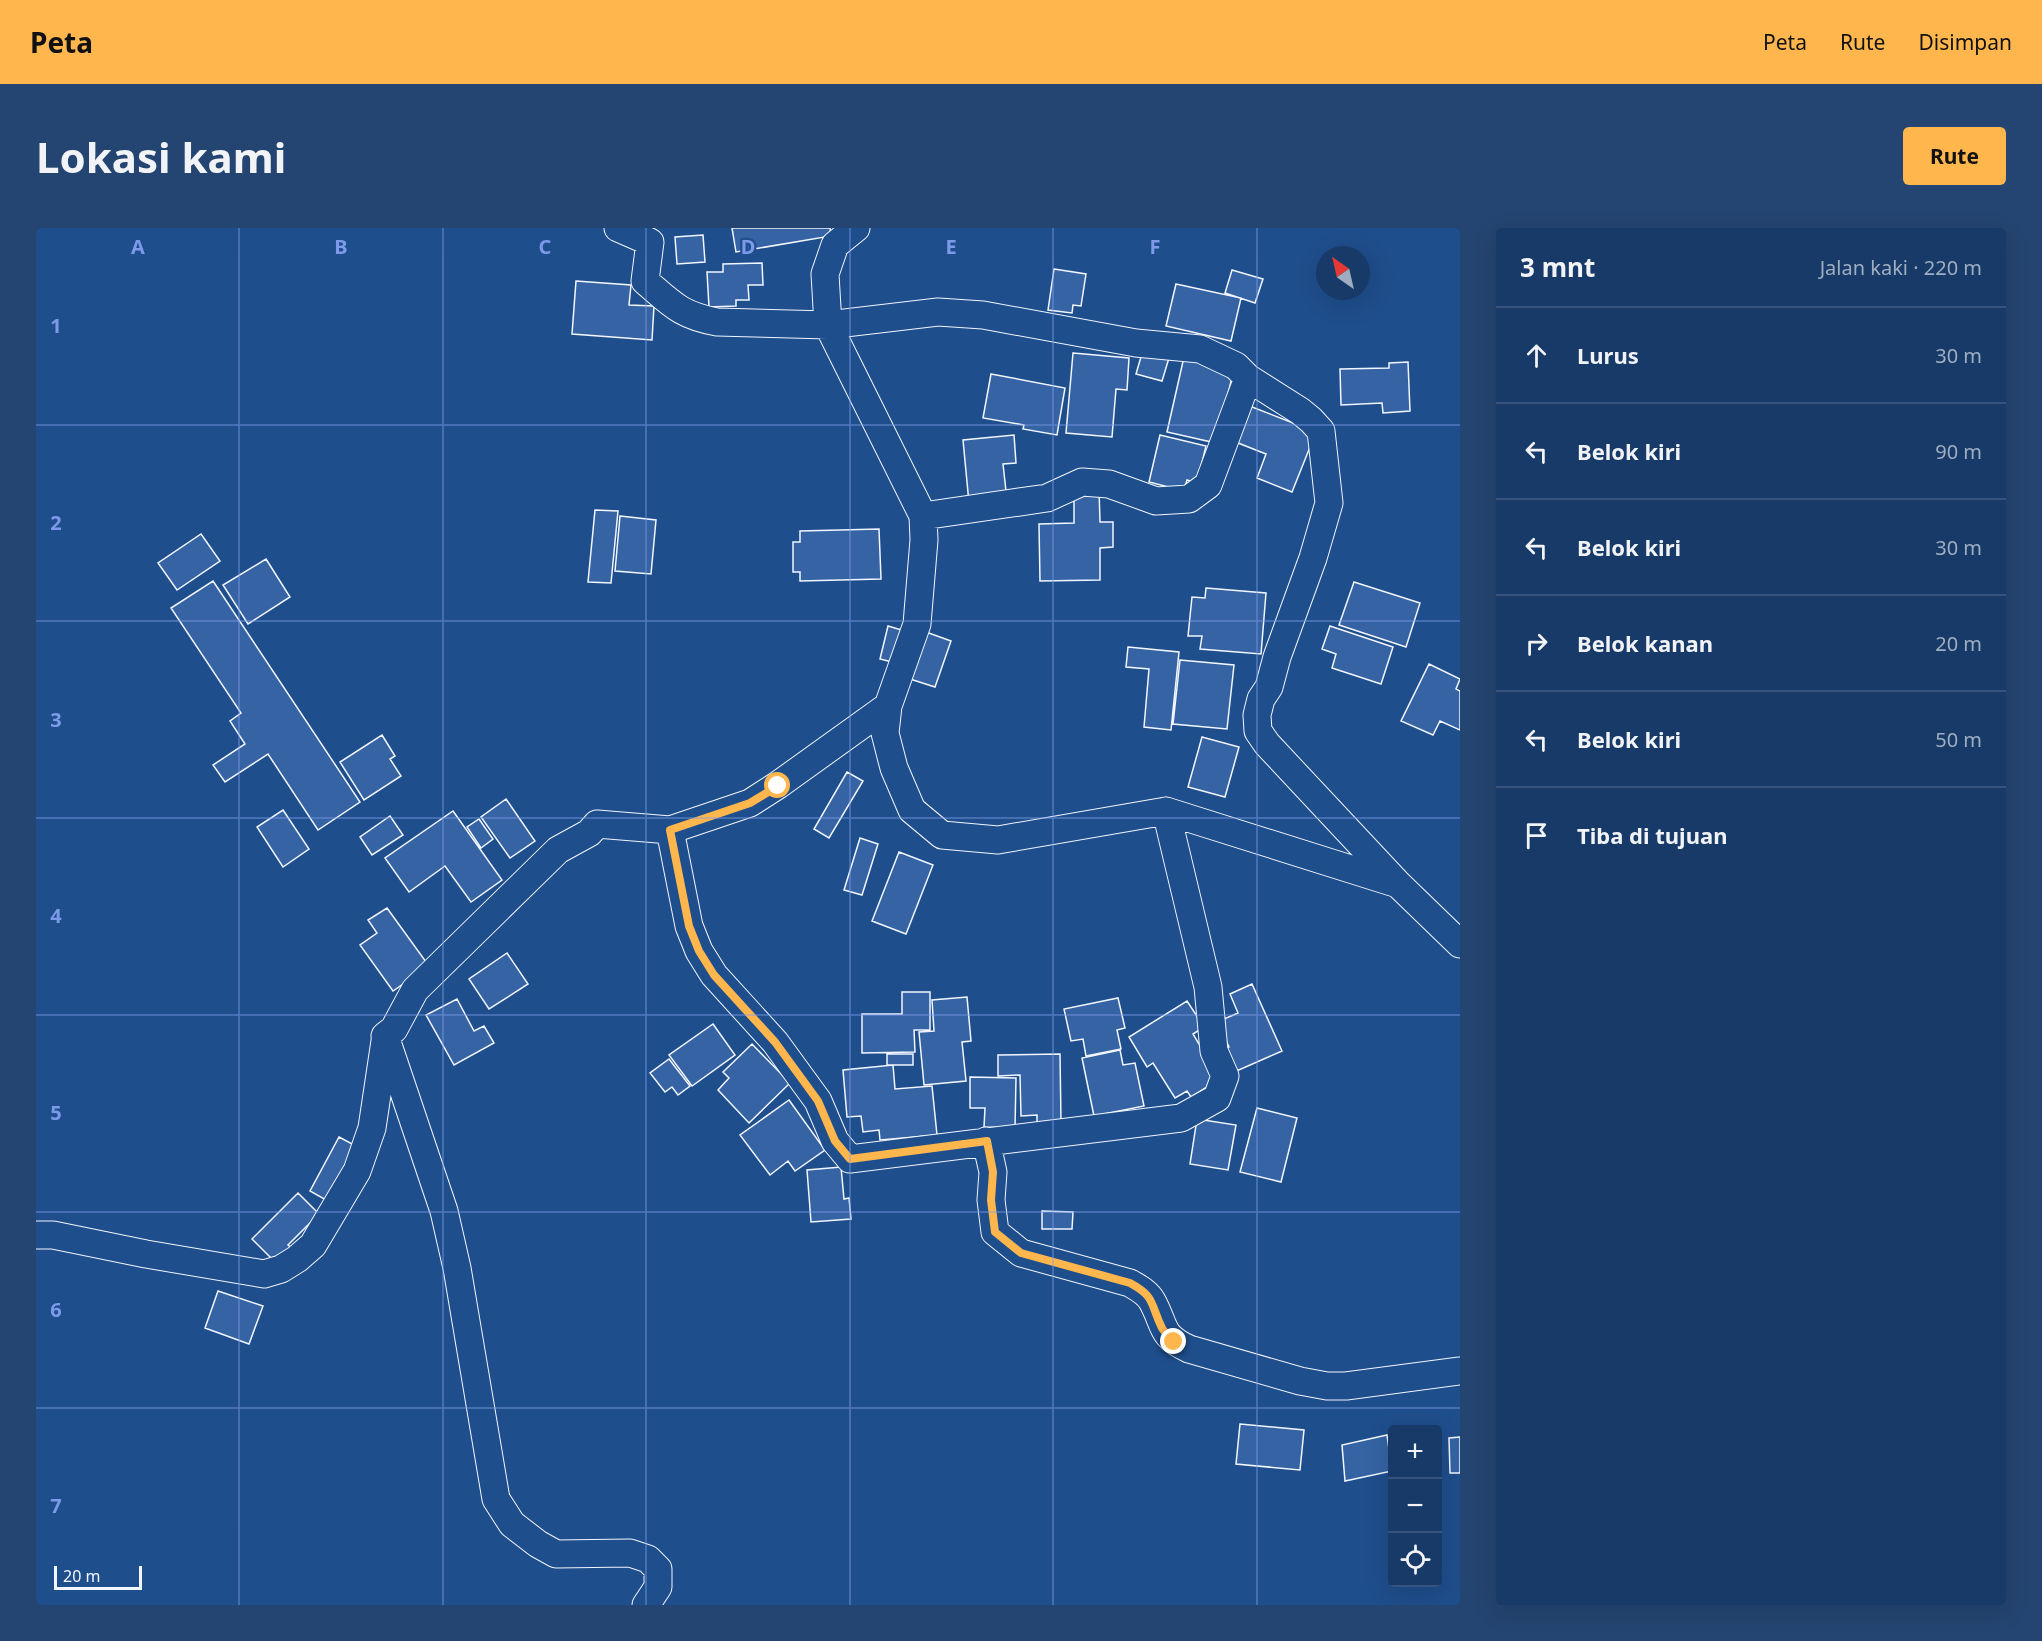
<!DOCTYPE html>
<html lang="id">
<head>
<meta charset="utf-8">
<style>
	body { margin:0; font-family:"Noto Sans",sans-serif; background:#244571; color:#f1f3f6 }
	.controls { position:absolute; right:18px; bottom:18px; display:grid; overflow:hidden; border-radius:6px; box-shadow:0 6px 24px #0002 }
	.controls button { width:54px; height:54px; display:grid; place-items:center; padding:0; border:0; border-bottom:2px solid #36547d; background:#173a69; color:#f1f3f6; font:30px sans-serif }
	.compass { position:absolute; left:1280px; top:18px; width:54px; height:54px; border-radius:50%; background:#173a69; box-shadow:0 6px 24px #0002; rotate:326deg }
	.scale { position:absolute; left:18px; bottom:15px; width:88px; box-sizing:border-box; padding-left:6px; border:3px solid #f2f6ff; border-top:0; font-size:16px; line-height:21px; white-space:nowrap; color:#f2f6ff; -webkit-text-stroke:4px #1f4e8c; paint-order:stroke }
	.stop { position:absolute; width:18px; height:18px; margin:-14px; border:4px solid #ffb74d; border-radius:50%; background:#fff }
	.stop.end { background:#ffb74d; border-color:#fff; box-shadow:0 2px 6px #0008 }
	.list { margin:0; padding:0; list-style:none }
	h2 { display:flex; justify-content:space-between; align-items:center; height:78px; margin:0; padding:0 24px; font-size:26px }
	h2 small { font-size:20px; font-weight:400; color:#9eadc0 }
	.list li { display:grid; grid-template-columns:39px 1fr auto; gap:18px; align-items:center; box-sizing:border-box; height:96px; padding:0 24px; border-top:2px solid #36547d }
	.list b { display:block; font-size:22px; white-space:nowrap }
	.list em { font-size:20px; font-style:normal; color:#9eadc0 }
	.icon { flex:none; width:33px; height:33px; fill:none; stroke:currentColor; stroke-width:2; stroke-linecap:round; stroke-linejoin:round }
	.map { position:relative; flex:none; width:1424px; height:1377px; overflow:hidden; border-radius:6px }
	header { display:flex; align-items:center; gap:36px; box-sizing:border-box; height:84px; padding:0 30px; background:#ffb74d; color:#111 }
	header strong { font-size:28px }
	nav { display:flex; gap:33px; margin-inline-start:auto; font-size:21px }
	.intro { display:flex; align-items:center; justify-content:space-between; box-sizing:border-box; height:144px; padding:0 36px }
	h1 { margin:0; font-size:42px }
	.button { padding:15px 27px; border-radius:6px; background:#ffb74d; color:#111; font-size:21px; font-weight:700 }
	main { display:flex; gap:36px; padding:0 36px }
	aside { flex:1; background:#173a69; border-radius:6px; box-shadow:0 6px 24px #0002 }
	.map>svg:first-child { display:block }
	.building { fill:#3563a3; stroke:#f2f6ff; stroke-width:1.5 }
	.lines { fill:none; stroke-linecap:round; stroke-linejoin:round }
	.minor-casing { stroke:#f2f6ff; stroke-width:29 }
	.minor { stroke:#1f4e8c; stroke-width:27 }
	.route { stroke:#ffb74d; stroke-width:8 }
	.grid { fill:none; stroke:#7d9aea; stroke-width:1.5; stroke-opacity:0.55 }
	.grid-label { font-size:20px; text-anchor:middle; font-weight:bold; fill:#7d9aea; stroke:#1f4e8c; stroke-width:4.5; stroke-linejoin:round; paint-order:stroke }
</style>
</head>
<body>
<header>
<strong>Peta</strong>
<nav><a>Peta</a><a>Rute</a><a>Disimpan</a></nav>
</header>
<div class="intro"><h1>Lokasi kami</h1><a class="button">Rute</a></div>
<main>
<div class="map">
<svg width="1424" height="1377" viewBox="0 0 1424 1377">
	<rect width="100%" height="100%" fill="#1f4e8c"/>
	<!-- building -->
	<path class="building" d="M 696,0 L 794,0 L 795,8 L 700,24 Z
		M 667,7 L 669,34 L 641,36 L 639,9 Z
		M 726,35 L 727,57 L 712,57 L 713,72 L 700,72 L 700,78 L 673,79 L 671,44 L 687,44 L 687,36 Z
		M 1018,41 L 1050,46 L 1045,78 L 1037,77 L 1036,85 L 1012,82 Z
		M 1196,42 L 1227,51 L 1219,75 L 1189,65 Z
		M 540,53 L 595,57 L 593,77 L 618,78 L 616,112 L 536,106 Z
		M 1140,56 L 1205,70 L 1195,113 L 1130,98 Z
		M 1107,122 L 1133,130 L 1126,153 L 1100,146 Z
		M 1037,125 L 1093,130 L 1091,162 L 1080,161 L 1076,209 L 1030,205 Z
		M 1148,129 L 1198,141 L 1180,215 L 1131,204 Z
		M 1372,134 L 1374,183 L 1347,185 L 1346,175 L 1305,177 L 1304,141 L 1353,140 L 1353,135 Z
		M 955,146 L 1029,160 L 1021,207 L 987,201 L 988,197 L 947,190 Z
		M 1211,177 L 1280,204 L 1256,264 L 1221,250 L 1230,226 L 1197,213 Z
		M 978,207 L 980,235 L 967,236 L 971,272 L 933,275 L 927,212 Z
		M 1124,207 L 1170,218 L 1161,255 L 1151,252 L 1148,263 L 1113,254 Z
		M 1038,261 L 1063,261 L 1064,294 L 1077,294 L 1077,319 L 1064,320 L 1064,352 L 1004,353 L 1003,296 L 1038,295 Z
		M 559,282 L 582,283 L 575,355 L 552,354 Z
		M 584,288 L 620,292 L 615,346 L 579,343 Z
		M 843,301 L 845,351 L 764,353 L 764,344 L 757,344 L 757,314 L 764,314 L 764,303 Z
		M 165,306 L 184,333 L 141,362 L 122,335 Z
		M 230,331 L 254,369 L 212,396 L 187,357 Z
		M 177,353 L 324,574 L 282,602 L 232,526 L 189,554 L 177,537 L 209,516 L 194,493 L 205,485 L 135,380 Z
		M 1318,354 L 1384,375 L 1370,419 L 1303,397 Z
		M 1170,360 L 1230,365 L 1225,426 L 1164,421 L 1166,408 L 1152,408 L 1156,369 L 1169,370 Z
		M 852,398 L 869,403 L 860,435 L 844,431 Z
		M 1294,398 L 1357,419 L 1345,456 L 1296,440 L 1300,426 L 1286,421 Z
		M 890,404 L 915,413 L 899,459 L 874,451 Z
		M 1092,419 L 1143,424 L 1135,502 L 1108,499 L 1113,441 L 1090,439 Z
		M 1144,432 L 1198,437 L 1191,501 L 1137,496 Z
		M 1393,436 L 1424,451 L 1420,461 L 1424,463 L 1424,502 L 1404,493 L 1397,507 L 1365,493 Z
		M 346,507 L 359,528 L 354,531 L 365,548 L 328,572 L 304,534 Z
		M 1166,509 L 1203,519 L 1189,569 L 1152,559 Z
		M 811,544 L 827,553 L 793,610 L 778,601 Z
		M 470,571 L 499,613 L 474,630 L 445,589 Z
		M 247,582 L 273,621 L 247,639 L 221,599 Z
		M 417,583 L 466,652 L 435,674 L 409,638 L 373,664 L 349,630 Z
		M 354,588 L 367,607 L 336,627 L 324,609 Z
		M 443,591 L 457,611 L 445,620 L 431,599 Z
		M 824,610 L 842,616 L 826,667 L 808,662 Z
		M 863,624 L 897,637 L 870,706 L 836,693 Z
		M 351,680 L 393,738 L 357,763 L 324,717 L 341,705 L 332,692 Z
		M 471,725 L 492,756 L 453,781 L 433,751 Z
		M 1216,756 L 1246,823 L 1196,845 L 1186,823 L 1193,819 L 1181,794 L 1202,785 L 1194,766 Z
		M 866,764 L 894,764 L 894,802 L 878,802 L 879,824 L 826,825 L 826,786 L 866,786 Z
		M 931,769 L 935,813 L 926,814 L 930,853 L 888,857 L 883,804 L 898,803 L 896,772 Z
		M 1082,770 L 1089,800 L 1081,802 L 1085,821 L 1050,828 L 1047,811 L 1035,813 L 1028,781 Z
		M 421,771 L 438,803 L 448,798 L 458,815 L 418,837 L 390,787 Z
		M 1151,773 L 1168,799 L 1157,806 L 1184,851 L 1155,869 L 1151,863 L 1139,870 L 1117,835 L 1111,839 L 1093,809 Z
		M 677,796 L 699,827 L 656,858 L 633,827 Z
		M 716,816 L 754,855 L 713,895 L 682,862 L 693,850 L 687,844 Z
		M 1084,822 L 1087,837 L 1099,835 L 1108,878 L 1058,888 L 1046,830 Z
		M 851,826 L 877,826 L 877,837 L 851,837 Z
		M 1024,826 L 1025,894 L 1001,894 L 1001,887 L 985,888 L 984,847 L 962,848 L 962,827 Z
		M 633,831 L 654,858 L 642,867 L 636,859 L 629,864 L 614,845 Z
		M 857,837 L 859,861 L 896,858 L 901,907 L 844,912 L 843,902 L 827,904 L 825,888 L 811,889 L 807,842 Z
		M 934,849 L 980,850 L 979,900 L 948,899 L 949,880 L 934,880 Z
		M 753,872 L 789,922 L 759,943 L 752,933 L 734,947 L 704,907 Z
		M 1221,880 L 1261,890 L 1245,954 L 1204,944 Z
		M 1161,891 L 1200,897 L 1192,942 L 1154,936 Z
		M 303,909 L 320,918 L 290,972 L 274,963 Z
		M 805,939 L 808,971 L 813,970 L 815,991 L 775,994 L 771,942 Z
		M 262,965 L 283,986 L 252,1017 L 259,1023 L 243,1038 L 216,1011 Z
		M 1006,983 L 1037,984 L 1036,1001 L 1006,1001 Z
		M 182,1063 L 227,1078 L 213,1116 L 169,1100 Z
		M 1204,1196 L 1268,1202 L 1264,1242 L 1200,1236 Z
		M 1351,1207 L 1356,1243 L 1309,1253 L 1306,1217 Z
		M 1424,1209 L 1424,1245 L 1414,1245 L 1413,1210 Z"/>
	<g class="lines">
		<!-- minor casing -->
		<g class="minor-casing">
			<path id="minor" d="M 582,0 L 614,14 L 609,53 C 636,76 644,87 681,94 L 792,97 L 902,84 L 947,87 L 1100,115 L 1164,121 L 1200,138 L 1212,150 L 1264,183 L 1275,192 L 1285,203 L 1293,275 L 1277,330 L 1241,429 L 1233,459 L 1225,471 L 1221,487 L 1222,503 L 1231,516 L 1362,656
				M 820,0 L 799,17 L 789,46 L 792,97 L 887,288 L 888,312 L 881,396 L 852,478 L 849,505 L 858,540 L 876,582 L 906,607 L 962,612 L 1130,583 L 1362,656 L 1424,716
				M 887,288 L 1011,270 L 1046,254 L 1073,256 L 1120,273 L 1153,271 L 1172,257 L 1212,150
				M 634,602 L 653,698 L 663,723 L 678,747 L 739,814 L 782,873 L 799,913 L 814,931 L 1145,890 L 1181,870 L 1189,848 L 1178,823 L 1172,759 L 1130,583
				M 950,913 L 957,944 L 955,972 L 959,1004 L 985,1025 L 1094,1055 C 1102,1060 1111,1064 1116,1073 C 1130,1098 1123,1107 1153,1121 L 1264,1153 L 1291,1158 L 1310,1158 L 1424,1143
				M 0,1007 L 17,1007 L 110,1026 L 228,1046 L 245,1041 L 261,1031 L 277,1017 L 321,943 L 336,900 L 349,813
				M 610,1377 L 622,1359 L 622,1341 L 612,1331 L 594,1325 L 520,1326 L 502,1316 L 476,1296 L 460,1271 L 421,1040 L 408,983 L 349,808 L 358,801 L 379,762 L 522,622 L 553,605 L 561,596 L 634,602 L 714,575 L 742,557 L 852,478"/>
		</g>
		<!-- minor -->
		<use href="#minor" class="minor"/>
	</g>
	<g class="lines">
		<!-- route -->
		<path class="route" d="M 742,558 L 714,575 L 634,602 L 653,698 L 663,723 L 678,747 L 739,814 L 782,873 L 799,913 L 814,931 L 951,913 L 957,944 L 955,972 L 959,1004 L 985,1025 L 1094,1055 C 1120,1069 1114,1076 1126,1100 C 1129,1105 1134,1110 1138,1114"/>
	</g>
	<!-- grid -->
	<path class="grid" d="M 203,0 L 203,1377M 407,0 L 407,1377M 610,0 L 610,1377M 814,0 L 814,1377M 1017,0 L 1017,1377M 1221,0 L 1221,1377M 0,197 L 1424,197M 0,393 L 1424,393M 0,590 L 1424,590M 0,787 L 1424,787M 0,984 L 1424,984M 0,1180 L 1424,1180"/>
	<g class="grid-label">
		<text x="102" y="26">A</text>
		<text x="305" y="26">B</text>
		<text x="509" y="26">C</text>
		<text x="712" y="26">D</text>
		<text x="915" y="26">E</text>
		<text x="1119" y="26">F</text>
		<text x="20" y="105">1</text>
		<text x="20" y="302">2</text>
		<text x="20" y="499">3</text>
		<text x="20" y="695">4</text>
		<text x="20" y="892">5</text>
		<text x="20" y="1089">6</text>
		<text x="20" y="1285">7</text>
	</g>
</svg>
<div class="controls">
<button>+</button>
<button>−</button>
<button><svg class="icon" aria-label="locate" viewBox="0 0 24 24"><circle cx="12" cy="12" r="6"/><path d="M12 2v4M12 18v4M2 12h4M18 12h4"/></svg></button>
</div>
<svg class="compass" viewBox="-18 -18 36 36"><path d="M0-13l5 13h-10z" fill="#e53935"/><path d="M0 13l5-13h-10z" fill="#9eadc0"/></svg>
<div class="scale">20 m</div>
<div class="stop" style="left:742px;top:558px"></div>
<div class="stop end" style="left:1138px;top:1114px"></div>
</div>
<aside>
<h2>3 mnt<small>Jalan kaki · 220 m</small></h2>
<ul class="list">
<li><svg class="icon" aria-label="ahead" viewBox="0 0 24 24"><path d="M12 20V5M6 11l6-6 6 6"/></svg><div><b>Lurus</b></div><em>30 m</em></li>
<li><svg class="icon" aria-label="left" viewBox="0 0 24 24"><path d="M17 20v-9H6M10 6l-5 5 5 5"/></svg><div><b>Belok kiri</b></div><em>90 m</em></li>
<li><svg class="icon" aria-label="left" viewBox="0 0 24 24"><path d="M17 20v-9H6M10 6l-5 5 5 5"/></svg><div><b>Belok kiri</b></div><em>30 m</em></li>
<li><svg class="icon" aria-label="right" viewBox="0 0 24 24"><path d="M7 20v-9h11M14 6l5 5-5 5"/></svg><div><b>Belok kanan</b></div><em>20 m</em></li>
<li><svg class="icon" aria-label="left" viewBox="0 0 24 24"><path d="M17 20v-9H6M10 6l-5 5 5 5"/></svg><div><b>Belok kiri</b></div><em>50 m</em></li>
<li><svg class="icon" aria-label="arrive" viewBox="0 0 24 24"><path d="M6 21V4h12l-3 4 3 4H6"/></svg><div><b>Tiba di tujuan</b></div></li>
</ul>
</aside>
</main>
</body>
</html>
